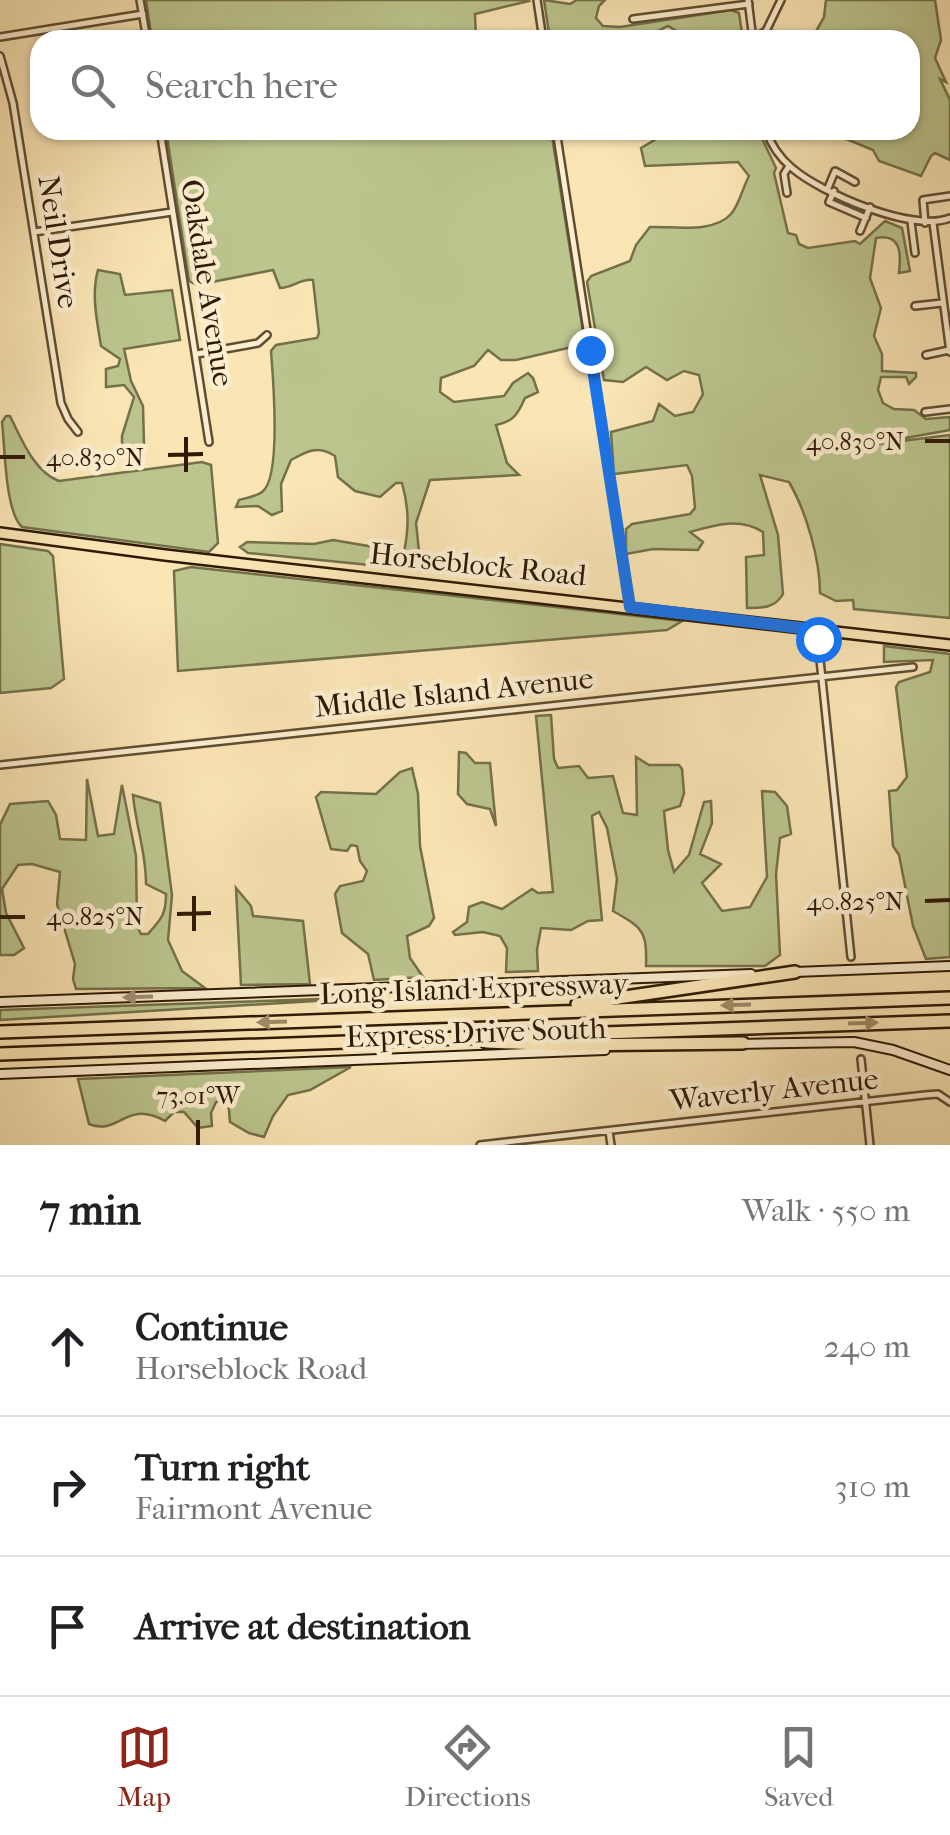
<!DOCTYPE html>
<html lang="en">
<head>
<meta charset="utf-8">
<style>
	body { margin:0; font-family:"IM FELL French Canon",serif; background:#f2f2f2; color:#202124 }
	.stop { position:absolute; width:30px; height:30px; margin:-22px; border:8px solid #1a73e8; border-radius:50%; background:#fff }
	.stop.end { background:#1a73e8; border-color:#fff; box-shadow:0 2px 10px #0008 }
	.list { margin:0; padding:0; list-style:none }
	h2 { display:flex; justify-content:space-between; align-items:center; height:130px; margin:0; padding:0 40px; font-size:42px }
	h2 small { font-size:32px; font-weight:400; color:#757577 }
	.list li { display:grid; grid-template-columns:65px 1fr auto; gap:30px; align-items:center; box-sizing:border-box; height:140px; padding:0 40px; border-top:2px solid #e0e0e0 }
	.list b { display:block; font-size:38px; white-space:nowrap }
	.list p { margin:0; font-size:32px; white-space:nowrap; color:#757577 }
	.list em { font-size:32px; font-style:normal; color:#757577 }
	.icon { flex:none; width:55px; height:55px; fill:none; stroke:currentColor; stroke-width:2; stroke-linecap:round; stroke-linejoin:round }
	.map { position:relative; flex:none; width:950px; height:1145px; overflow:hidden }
	.search { position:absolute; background:#fff; box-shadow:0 2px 8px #0004; left:30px; right:30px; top:30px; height:110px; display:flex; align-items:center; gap:25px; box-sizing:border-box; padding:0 35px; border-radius:30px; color:#757577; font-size:38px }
	.sheet { height:550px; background:#fff }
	nav { display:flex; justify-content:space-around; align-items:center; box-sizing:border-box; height:140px; border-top:2px solid #e0e0e0; background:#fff; font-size:28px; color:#757577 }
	nav a { display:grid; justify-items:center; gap:5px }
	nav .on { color:#8f2418 }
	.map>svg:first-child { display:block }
	.green { fill:#bcc58e; stroke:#74704a; stroke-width:2.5 }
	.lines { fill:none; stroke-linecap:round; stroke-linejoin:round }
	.street-casing { stroke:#604d31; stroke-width:10 }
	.secondary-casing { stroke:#2d1a05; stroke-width:12 }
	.primary-casing { stroke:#2d1a05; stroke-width:14 }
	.highway-casing { stroke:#2d1a05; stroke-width:16 }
	.street { stroke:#fceecf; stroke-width:5 }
	.secondary { stroke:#fceecf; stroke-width:8 }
	.primary { stroke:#fae5b5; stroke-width:9 }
	.highway { stroke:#fae5b5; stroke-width:11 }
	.oneway { fill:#9f8f74 }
	.oneway2 { fill:#9e8a66 }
	.route { stroke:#1a73e8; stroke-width:12 }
	.ticks { fill:none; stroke:#2d1a05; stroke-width:4 }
	.labels { text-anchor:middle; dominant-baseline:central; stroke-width:9; stroke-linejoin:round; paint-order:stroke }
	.street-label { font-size:30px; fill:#2d1a05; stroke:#fceecf }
	.ticks-label { font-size:25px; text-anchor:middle; fill:#2d1a05; stroke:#fceecf; stroke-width:9; stroke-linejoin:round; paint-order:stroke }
</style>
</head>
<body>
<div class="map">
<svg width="950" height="1145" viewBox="0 0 950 1145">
	<rect width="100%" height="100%" fill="#fae5b5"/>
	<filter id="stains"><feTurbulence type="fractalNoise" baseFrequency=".002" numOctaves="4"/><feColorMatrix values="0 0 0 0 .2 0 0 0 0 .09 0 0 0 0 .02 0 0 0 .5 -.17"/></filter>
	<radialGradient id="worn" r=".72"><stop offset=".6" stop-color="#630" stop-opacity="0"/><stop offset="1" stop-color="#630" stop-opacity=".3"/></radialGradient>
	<!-- green -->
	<path class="green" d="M 146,0 L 528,0 L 529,1 L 475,14 L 476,40 L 152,40 Z
		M 544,0 L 570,4 L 577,0 L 605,0 L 599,6 L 596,18 L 603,26 L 620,27 L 731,10 L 739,13 L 743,40 L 692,40 L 668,26 L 646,37 L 550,40 Z
		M 826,0 L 935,0 L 941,40 L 935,58 L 946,82 L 940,79 L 950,100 L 950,160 L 935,153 L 931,156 L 921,176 L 879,161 L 873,150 L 839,136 L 835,130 L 910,130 L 910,40 L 811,40 L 824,17 Z
		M 166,130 L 551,130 L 585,344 L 516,360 L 501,360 L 488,350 L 474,366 L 441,378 L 440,392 L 454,402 L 504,396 L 513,383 L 528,373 L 533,378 L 538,392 L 525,398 C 518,414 513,422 496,425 L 507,463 L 519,475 L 430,480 L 416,523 L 421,570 L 248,553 L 240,547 L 247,542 L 314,544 L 333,540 L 404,552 C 409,528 409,508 402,483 L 396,483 L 380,497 L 355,491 L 338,477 L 335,456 C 318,445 307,451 291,460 L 281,484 L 282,511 L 272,515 L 258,506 L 236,507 L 239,500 C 246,498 257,496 262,492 C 282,478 273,377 271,351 L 276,345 L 317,338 L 319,333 L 313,280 C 301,278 293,288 280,288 L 273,270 L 197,285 L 189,281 Z
		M 663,130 L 758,130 L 776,168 L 774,173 L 788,233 L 796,235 L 799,244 L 808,248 L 855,241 L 860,244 L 885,221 L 902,228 L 910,271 L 899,273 C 901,255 902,233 876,238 L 870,278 L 881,308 L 874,336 L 882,354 L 882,371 L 916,373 L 916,377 L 909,384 L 906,377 L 881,377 L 878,390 L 883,403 L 894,409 L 914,410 L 926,419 L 950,417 L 950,430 L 861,446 L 950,435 L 950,618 L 854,609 L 853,600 L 836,601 L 820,593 C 820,559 806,511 789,482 L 760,475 L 778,535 L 783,594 C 775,608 763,608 747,608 L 746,557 L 764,555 L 763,532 C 740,517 714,525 690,532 L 703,542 L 698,550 L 653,549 L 626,554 L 626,529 L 632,524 L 690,514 L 695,508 L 692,476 L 687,465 L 614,474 L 611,432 L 653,421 L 659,404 L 675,416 L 693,412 L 703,394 L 699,375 L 684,371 L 667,380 L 646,367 L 623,382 L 604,380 L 587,282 L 591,276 L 630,261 L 636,245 L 650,227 C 674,226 713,234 731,214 C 739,205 743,187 749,176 L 738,162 L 645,166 L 641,148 L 656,139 Z
		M 98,270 L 120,274 L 125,295 L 172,290 L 180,340 L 124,349 L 131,381 L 143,406 L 144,444 L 134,451 L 122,448 L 122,436 L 134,397 L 124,385 L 106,387 L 106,369 L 118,366 L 120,359 L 101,346 C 97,321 91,294 98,270 Z
		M 6,416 L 10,416 C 21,438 34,472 59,481 L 202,462 L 211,465 L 218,543 L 209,552 L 22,527 C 5,512 5,447 2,422 Z
		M 0,544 L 48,551 L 53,556 L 64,679 L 51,688 L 0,693 Z
		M 191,567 L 682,621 L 667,630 L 178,671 L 174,571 Z
		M 884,646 L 950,654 L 950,957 L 926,959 L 913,926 L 899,855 L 893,846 L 889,791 L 897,790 L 907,777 L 896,687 L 899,682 L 930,672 L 933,660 L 884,662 Z
		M 551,715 L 554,759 L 558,768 L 579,766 L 588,778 L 613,776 L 623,813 L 637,815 L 636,757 L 649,765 L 679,765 L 682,769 L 684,793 L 680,806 L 664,811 L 668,850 L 674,872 L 689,855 L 704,802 L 711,801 L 712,823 L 700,854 L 721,864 L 702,883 L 722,911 L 750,907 L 767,877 L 762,791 L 775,792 L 787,806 L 791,834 L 780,838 L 776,874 L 780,955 L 765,966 L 646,966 C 647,931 643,928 613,911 L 617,879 L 607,828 L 599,812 L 592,816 L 602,920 L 588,921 L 571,930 L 541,928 L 537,950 L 538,971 L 506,972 L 507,948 L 500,936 L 483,932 L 455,935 L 453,932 L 467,922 L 469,907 L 482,902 L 502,909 L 532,889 L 538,893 L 553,892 L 536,716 Z
		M 459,752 L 466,753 L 475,763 L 490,763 L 496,826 L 490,809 L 467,804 L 458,794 Z
		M 412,768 L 418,794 L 420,846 L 434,918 L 429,926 L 407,936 L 410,958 L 423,977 L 374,980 L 368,954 L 342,933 L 335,894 L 340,886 L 363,881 L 367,871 L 360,861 L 357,846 L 351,845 L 347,851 L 331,849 L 316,797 L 321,792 L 376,794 L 400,772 Z
		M 87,779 L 98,836 L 114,834 L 122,785 L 136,856 L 137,926 L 141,934 L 148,934 C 161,919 166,915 166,894 L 146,884 C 146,851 136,828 133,795 L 160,803 L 172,895 L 168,940 L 182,971 L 205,988 L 76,989 L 73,979 L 75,964 L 57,904 L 60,872 L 32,864 L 18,865 L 2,889 L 6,913 L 24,948 L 14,955 L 0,955 L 0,825 L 10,804 L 48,801 L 56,815 L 60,839 L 86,840 Z
		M 236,888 L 251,906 L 253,916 L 303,921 L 310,984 L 241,985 Z
		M 381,997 L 0,1020 L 0,1010 Z
		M 351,1067 L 310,1090 L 288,1095 L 273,1116 L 264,1137 L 249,1133 L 230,1122 L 228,1099 L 216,1102 L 211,1113 L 212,1126 L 198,1128 L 184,1112 L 174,1112 L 165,1121 C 125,1099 120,1136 89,1124 L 78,1079 Z"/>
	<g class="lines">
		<!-- street casing -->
		<g class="street-casing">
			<path id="street" d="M 140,0 L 147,40
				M 537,0 L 543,40
				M 748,0 L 753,40
				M 633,19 L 749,4
				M 0,37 L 143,14
				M 753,39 L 766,31 L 781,0
				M 0,56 L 13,103 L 61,403 L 68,419 L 78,432
				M 160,130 L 209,442
				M 556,130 L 630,607
				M 766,130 C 771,145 780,158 792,168 C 821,193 913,233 950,218
				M 828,188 L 835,171 L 855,182
				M 834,191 L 829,202 L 866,218
				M 787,193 L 784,174 L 789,166
				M 911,222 L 915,253
				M 925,223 L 923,200 L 950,196
				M 933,223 L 950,352
				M 860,231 L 870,207
				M 34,232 L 172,212
				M 915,306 L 942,303
				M 197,354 L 258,343 L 267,335
				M 926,355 L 949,350
				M 925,412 L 950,409
				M 817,631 L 851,957
				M 0,765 L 913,667
				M 861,1059 L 870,1145
				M 609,1131 L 611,1145
				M 480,1145 L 925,1095 L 938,1094 L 950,1102"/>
		</g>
		<!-- secondary casing -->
		<g class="secondary-casing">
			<path id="secondary" d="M 795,972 L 950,966
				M 0,1002 L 751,974
				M 739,1044 L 854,1042 L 893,1050 L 950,1070
				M 0,1074 L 605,1050"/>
		</g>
		<!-- primary casing -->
		<g class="primary-casing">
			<path id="primary" d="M 0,533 L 165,555 L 950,645"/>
		</g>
		<!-- highway casing -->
		<g class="highway-casing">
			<path id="highway" d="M 577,1004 L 795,972
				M 0,1032 L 950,998
				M 486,1042 L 567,1045 L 743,1043
				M 0,1054 L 950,1021"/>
		</g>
		<!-- street -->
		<use href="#street" class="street"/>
		<!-- secondary -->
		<use href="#secondary" class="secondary"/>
		<!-- primary -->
		<use href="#primary" class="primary"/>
		<!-- highway -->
		<use href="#highway" class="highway"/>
	</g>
	<!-- one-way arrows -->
	<defs><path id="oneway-solid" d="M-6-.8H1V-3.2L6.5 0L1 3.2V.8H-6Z" transform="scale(2.5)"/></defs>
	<use class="oneway" href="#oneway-solid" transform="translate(138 997) rotate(178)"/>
	<g class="oneway2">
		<use href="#oneway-solid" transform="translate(736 1005) rotate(178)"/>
		<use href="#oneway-solid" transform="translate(272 1022) rotate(178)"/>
		<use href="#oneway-solid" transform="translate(863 1023) rotate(-2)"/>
	</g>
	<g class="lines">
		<!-- route -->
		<path class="route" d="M 590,350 L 630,607 L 817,630 L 818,639"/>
	</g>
	<!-- ticks -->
	<path class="ticks" d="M 186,437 L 186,472M 925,441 L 950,441M 168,455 L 203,454M 0,457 L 25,457M 194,896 L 194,931M 925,901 L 950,900M 177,914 L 211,913M 0,917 L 25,917M 198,1120 L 198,1145"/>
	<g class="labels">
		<!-- street labels -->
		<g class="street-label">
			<text transform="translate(58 242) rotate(81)">Neil Drive</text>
			<text transform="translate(207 283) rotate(81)">Oakdale Avenue</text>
			<text transform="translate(478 565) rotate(6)">Horseblock Road</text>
			<text transform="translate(454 693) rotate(-6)">Middle Island Avenue</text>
			<text transform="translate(474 989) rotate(-2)">Long Island Expressway</text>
			<text transform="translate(476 1033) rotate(-2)">Express Drive South</text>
			<text transform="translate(774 1090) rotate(-6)">Waverly Avenue</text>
		</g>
	</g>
	<g class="ticks-label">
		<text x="855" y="450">40.830°N</text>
		<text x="95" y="466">40.830°N</text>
		<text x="855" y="910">40.825°N</text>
		<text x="95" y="925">40.825°N</text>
		<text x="198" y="1104">73.01°W</text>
	</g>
	<rect width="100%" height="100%" filter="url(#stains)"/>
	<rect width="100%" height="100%" fill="url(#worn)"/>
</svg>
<div class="stop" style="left:818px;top:639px"></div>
<div class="stop end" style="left:590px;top:350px"></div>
<div class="search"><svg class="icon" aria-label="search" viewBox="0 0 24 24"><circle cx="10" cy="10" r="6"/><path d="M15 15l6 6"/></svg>Search here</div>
</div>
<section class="sheet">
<h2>7 min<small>Walk · 550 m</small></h2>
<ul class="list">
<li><svg class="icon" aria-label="ahead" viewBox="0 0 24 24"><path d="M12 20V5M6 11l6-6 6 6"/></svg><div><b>Continue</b><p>Horseblock Road</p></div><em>240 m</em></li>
<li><svg class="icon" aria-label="right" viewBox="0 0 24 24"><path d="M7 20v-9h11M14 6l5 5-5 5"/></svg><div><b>Turn right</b><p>Fairmont Avenue</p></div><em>310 m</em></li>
<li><svg class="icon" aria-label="arrive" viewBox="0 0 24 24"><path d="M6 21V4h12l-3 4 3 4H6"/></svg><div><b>Arrive at destination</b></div></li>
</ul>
</section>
<nav>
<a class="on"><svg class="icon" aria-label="map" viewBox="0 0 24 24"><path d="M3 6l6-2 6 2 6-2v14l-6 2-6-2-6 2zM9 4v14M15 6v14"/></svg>Map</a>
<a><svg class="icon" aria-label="directions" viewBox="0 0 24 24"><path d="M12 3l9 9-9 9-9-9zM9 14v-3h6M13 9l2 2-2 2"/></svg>Directions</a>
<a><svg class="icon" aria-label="saved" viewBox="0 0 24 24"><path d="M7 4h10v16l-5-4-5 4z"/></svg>Saved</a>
</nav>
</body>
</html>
